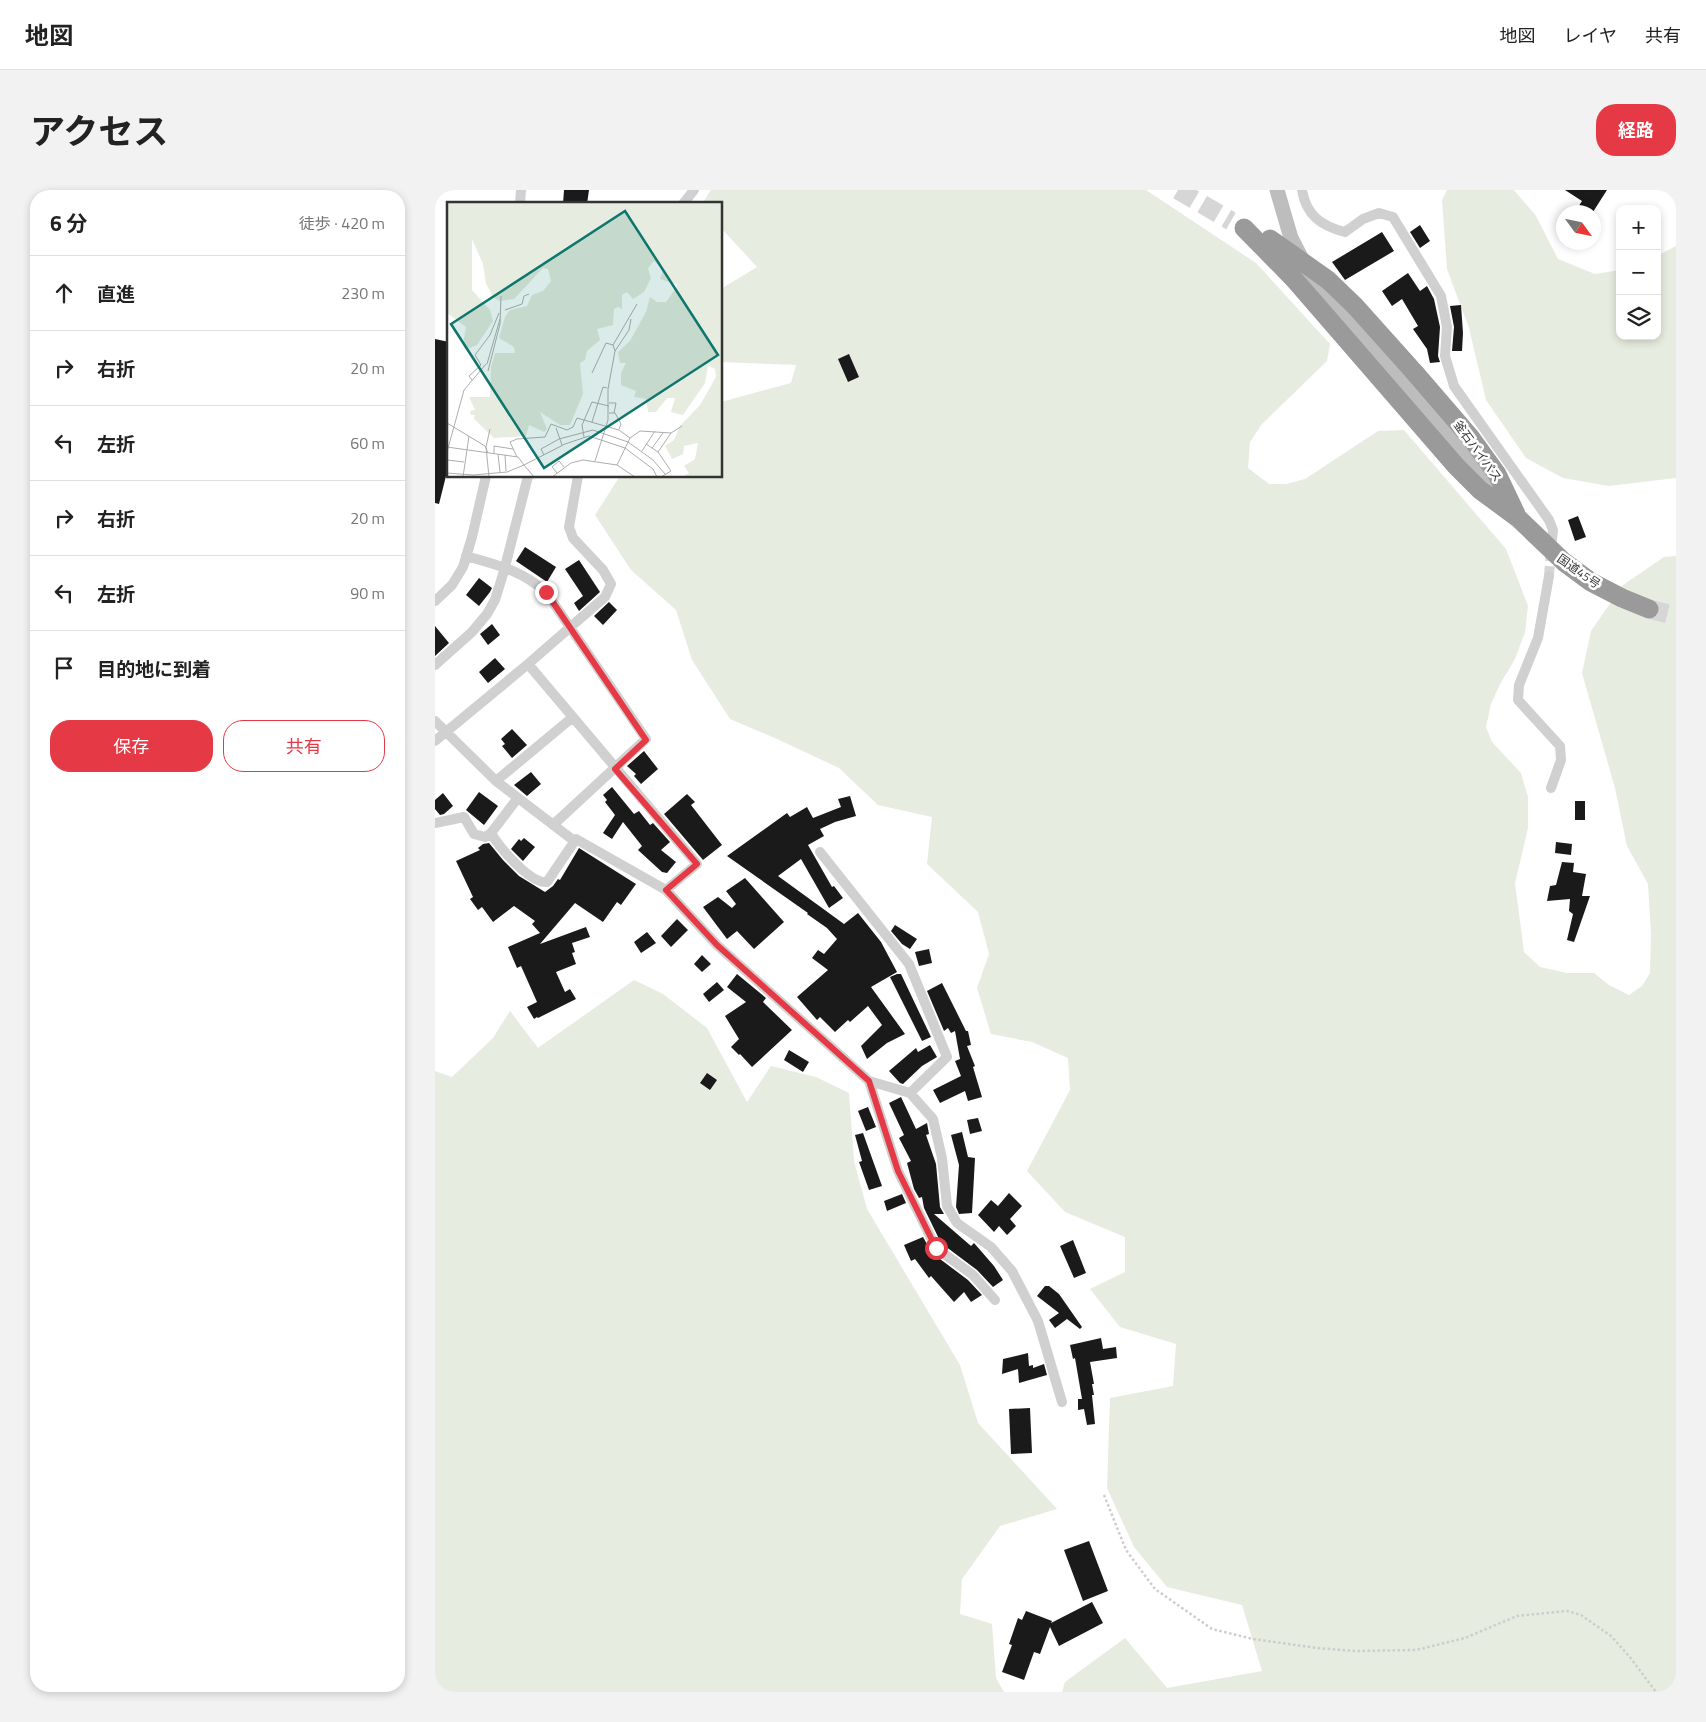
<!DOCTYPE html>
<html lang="ja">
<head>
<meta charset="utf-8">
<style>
	body { margin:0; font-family:"Titillium Web","Noto Sans JP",sans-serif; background:#f2f2f2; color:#222 }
	.controls { position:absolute; right:15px; top:15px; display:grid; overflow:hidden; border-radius:10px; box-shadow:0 2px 8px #0003 }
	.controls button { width:45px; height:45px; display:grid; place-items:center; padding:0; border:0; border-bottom:1px solid #e0e0e0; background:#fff; color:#222; font:25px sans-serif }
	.compass { position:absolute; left:1121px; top:15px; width:45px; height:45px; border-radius:50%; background:#fff; box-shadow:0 2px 8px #0003; rotate:123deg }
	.stop { position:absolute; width:15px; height:15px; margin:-11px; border:4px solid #e63946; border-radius:50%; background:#fff }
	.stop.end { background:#e63946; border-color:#fff; box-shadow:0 1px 5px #0008 }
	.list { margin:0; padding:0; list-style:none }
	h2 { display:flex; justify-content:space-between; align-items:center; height:65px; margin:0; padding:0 20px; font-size:21px }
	h2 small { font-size:16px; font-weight:400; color:#767676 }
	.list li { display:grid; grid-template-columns:32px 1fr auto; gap:15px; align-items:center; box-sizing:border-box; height:75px; padding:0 20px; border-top:1px solid #e0e0e0 }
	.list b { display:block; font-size:19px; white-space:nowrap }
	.list em { font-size:16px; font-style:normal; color:#767676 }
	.actions { display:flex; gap:10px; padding:15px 20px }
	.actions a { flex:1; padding:11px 0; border:1px solid #e63946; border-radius:20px; text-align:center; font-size:18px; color:#e63946 }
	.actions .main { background:#e63946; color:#fff }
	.icon { flex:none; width:28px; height:28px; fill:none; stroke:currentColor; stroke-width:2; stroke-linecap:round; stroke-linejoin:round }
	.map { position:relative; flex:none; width:1241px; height:1502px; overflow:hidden; border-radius:20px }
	header { display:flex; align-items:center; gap:30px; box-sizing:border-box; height:70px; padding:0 25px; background:#fff; border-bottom:1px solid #e0e0e0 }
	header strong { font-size:24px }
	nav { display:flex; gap:28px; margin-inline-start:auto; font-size:18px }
	.intro { display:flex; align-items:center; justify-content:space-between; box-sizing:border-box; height:120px; padding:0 30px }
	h1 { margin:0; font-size:35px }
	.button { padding:12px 22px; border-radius:20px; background:#e63946; color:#fff; font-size:18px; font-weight:700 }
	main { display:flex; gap:30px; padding:0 30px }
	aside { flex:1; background:#fff; border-radius:20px; box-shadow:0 2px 8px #0003 }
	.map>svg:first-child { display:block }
	.green { fill:#e6ecdf }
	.building { fill:#1a1a1a }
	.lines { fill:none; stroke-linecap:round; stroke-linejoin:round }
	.street-tunnel { stroke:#d6d6d6; stroke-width:10; stroke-dasharray:10 5; stroke-linecap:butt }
	.highway-tunnel { stroke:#d6d6d6; stroke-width:19; stroke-dasharray:19 9; stroke-linecap:butt }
	.path { stroke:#cdcdcd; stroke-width:2.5; stroke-dasharray:2.5 2.5; stroke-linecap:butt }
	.street { stroke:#d0d0d0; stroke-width:10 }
	.secondary { stroke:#bdbdbd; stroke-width:15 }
	.highway { stroke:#9a9a9a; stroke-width:19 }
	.highway-bridge { stroke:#9a9a9a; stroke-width:19 }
	.route { stroke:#e63946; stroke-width:6 }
	.labels { text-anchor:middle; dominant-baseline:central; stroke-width:5; stroke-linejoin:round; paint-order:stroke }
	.street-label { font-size:12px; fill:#333; stroke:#fff }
	.inset-road { fill:none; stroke:#adadad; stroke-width:1 }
	.view { fill:#0f766e; fill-opacity:0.15; stroke:#0f766e; stroke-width:2.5 }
	.inset-edge { fill:none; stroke:#333; stroke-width:2.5 }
</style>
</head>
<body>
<header>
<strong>地図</strong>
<nav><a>地図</a><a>レイヤ</a><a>共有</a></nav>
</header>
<div class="intro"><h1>アクセス</h1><a class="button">経路</a></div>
<main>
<aside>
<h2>6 分<small>徒歩 · 420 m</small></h2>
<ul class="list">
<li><svg class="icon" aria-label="ahead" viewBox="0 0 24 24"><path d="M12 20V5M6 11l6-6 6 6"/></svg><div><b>直進</b></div><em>230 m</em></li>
<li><svg class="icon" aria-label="right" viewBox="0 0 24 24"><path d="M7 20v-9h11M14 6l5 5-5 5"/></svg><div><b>右折</b></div><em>20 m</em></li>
<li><svg class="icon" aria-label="left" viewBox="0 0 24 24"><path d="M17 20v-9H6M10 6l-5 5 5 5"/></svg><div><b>左折</b></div><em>60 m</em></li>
<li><svg class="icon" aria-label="right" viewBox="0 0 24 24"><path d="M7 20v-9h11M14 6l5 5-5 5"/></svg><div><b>右折</b></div><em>20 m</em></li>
<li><svg class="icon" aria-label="left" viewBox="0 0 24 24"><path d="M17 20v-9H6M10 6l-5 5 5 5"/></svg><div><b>左折</b></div><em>90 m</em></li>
<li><svg class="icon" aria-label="arrive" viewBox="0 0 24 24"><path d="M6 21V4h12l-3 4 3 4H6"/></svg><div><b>目的地に到着</b></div></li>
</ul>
<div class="actions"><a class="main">保存</a><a>共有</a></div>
</aside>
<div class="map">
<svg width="1241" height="1502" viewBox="0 0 1241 1502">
	<rect width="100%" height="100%" fill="#fff"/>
	<!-- green -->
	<path class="green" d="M 276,0 L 711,0 L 821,73 L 895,154 L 892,171 L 827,234 L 815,252 L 813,278 L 834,294 L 851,294 L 870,289 L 943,241 L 969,240 L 1071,359 L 1093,416 L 1090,442 L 1080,469 L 1065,494 L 1056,514 L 1051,537 L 1057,552 L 1086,583 L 1093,607 L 1093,638 L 1080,693 L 1089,762 L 1105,777 L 1132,783 L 1159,783 L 1174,795 L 1194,805 L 1207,796 L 1215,783 L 1216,744 L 1213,694 L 1192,656 L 1180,598 L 1147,483 L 1156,441 L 1188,395 L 1229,367 L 1241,366 L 1241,1502 L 627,1502 L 630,1492 L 690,1448 L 732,1498 L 827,1481 L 807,1415 L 732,1397 L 699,1357 L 672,1298 L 675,1208 L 738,1196 L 741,1154 L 685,1137 L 655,1099 L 690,1082 L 690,1047 L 630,1022 L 592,981 L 635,900 L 633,868 L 597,852 L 556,844 L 542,798 L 554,764 L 543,722 L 492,674 L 497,627 L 443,615 L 404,578 L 342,549 L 295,529 L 257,470 L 241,420 L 196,380 L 160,325 L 185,286 L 286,286 L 286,212 L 356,193 L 361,175 L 286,172 L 286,99 L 322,77 L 286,38 L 286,14 L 267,14 Z
		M 1012,0 L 1079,0 L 1101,26 L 1123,69 L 1160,84 L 1185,80 L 1185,146 L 1222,146 L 1222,66 L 1241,56 L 1241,288 L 1174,296 L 1128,288 L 1091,268 L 1051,210 L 1034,138 L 1012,79 L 1007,10 Z
		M 199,790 L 228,804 L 272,838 L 312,912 L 336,876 L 381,887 L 414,903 L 419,971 L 432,1019 L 525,1175 L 543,1233 L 622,1319 L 565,1336 L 527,1389 L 525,1424 L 557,1434 L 561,1488 L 569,1502 L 0,1502 L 0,881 L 17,887 L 58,848 L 75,821 L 103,858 Z"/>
	<!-- building -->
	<path class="building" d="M 129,0 L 154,0 L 152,14 L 128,14 Z
		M 1130,0 L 1172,0 L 1158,22 L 1140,22 L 1147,11 Z
		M 985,35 L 995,51 L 985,58 L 975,42 Z
		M 947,42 L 959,61 L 910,90 L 897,72 Z
		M 973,83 L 985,101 L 992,96 L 999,109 L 1005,137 L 1003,166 L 1005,172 L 995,173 L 992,159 L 978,139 L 983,136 L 967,109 L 957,116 L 947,101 Z
		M 1026,115 L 1028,143 L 1027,161 L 1017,161 L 1019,137 L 1015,116 Z
		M 0,149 L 14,152 L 14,274 L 4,314 L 0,313 Z
		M 414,164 L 424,187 L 413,192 L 403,169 Z
		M 1143,326 L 1151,347 L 1140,351 L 1133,330 Z
		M 90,357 L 121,377 L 112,392 L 81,371 Z
		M 144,370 L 165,402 L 144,421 L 139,413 L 148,406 L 130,379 Z
		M 44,388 L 57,398 L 55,402 L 44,416 L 31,405 Z
		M 174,412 L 182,420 L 168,435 L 159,426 Z
		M 57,434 L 65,445 L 53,455 L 45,444 Z
		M 0,436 L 14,453 L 0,466 Z
		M 60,468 L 70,479 L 53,493 L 44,482 Z
		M 77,539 L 92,555 L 77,568 L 67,556 L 70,554 L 66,549 Z
		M 209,561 L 223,579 L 206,594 L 199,586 L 201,584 L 192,576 Z
		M 96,582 L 106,594 L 92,606 L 79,595 Z
		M 177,597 L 199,624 L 204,621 L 215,635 L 218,633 L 235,652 L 226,660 L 241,672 L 232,683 L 227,682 L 203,660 L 207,656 L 188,632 L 177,649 L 168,643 L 180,625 L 170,612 L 172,610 L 168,605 Z
		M 44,602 L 63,616 L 49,635 L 31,620 Z
		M 8,603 L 18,616 L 9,624 L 5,625 L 0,619 L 0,610 Z
		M 252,604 L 260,612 L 256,615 L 287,655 L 268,670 L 229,624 Z
		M 415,606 L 421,626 L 400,632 L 385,639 L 389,646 L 373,655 L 397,697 L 399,696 L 408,708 L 394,718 L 366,669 L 343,686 L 409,734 L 423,723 L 446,752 L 462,782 L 436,797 L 470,844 L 452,853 L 432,869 L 426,856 L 447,835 L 433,816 L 415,832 L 413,830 L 400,842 L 385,827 L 382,830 L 362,807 L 393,780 L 377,768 L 383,760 L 389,764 L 402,749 L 392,738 L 372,724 L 373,723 L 292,666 L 352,623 L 355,627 L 372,617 L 378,628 L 406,617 L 403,609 Z
		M 1140,611 L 1150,611 L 1150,630 L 1140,630 Z
		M 89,648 L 100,657 L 88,671 L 76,659 L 84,649 L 86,651 Z
		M 1121,652 L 1137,654 L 1136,665 L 1120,663 Z
		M 54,653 L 68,670 L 84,686 L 110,702 L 118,696 L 123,689 L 125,690 L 144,658 L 201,694 L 186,715 L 182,712 L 168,732 L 140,713 L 105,754 L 151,737 L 155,747 L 137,753 L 140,762 L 137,763 L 141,774 L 121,782 L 130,802 L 135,799 L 141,809 L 103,828 L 102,827 L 99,829 L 92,817 L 102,812 L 86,776 L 82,778 L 73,757 L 105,743 L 97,734 L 100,731 L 79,716 L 58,732 L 47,717 L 43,720 L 35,709 L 38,707 L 21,671 L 45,660 L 43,658 L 48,654 Z
		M 1127,672 L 1139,673 L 1138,682 L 1151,684 L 1147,706 L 1155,706 L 1139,752 L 1132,750 L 1138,724 L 1134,721 L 1135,709 L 1112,711 L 1115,696 L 1121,695 Z
		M 310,688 L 349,732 L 319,759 L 302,741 L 292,749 L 268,717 L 283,707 L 297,718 L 301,714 L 291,701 Z
		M 242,729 L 253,740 L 236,757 L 226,746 Z
		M 460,735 L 482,749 L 475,759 L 467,754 L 456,741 Z
		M 212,742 L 221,753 L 206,763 L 199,752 Z
		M 494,759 L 497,773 L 484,776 L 480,762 Z
		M 267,765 L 276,774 L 267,782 L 259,774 Z
		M 302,784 L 331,808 L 328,812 L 357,840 L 317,877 L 305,864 L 304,865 L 296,857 L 304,849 L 290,826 L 311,812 L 292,797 Z
		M 462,784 L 466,784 L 496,847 L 487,851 L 455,787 Z
		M 282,792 L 289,800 L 274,812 L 268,804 Z
		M 507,793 L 531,841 L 533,841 L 536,855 L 532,856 L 540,876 L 538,877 L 547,907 L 533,911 L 530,901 L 505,913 L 498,900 L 526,886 L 520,871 L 525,869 L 520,841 L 516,843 L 513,838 L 509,841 L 492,801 Z
		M 495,855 L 502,867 L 487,876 L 468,894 L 465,893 L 454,881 L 481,858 L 483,862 Z
		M 354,860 L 374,872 L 368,882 L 349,870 Z
		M 272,883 L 282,890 L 275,900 L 265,893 Z
		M 466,907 L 481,939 L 492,933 L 494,944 L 491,945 L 501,974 L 505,1017 L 509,1024 L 499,1024 L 536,1056 L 539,1053 L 559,1076 L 568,1090 L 558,1097 L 542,1080 L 506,1053 L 489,1018 L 487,1007 L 484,1008 L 479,999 L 472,973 L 476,971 L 464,948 L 469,945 L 454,913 Z
		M 433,917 L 441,937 L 431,941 L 423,921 Z
		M 543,928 L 547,941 L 535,944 L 532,930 Z
		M 527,942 L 533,967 L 540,968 L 537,1023 L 524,1024 L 521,1017 L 524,975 L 516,945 Z
		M 428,943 L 447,996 L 434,1000 L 424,972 L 427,971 L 420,945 Z
		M 574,1003 L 587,1016 L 575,1029 L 581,1036 L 572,1045 L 564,1036 L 559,1042 L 543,1025 L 556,1010 L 563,1016 Z
		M 467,1004 L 471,1013 L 452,1021 L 449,1011 Z
		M 488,1047 L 497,1063 L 533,1090 L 547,1105 L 536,1112 L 529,1102 L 519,1112 L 496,1086 L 494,1088 L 480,1069 L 476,1071 L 469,1055 Z
		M 638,1050 L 651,1083 L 639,1088 L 625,1056 Z
		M 610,1096 L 614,1096 L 624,1104 L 647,1137 L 645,1139 L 632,1129 L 620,1138 L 614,1130 L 624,1123 L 602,1106 Z
		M 666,1148 L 668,1159 L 681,1157 L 682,1168 L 655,1172 L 659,1194 L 657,1194 L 659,1205 L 657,1205 L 660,1234 L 652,1235 L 649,1219 L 643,1220 L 643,1209 L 647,1209 L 640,1168 L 638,1169 L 635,1155 Z
		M 593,1163 L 594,1176 L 598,1175 L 598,1178 L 609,1174 L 612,1185 L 584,1193 L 583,1179 L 567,1184 L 568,1169 Z
		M 595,1218 L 597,1263 L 576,1264 L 574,1219 Z
		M 654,1351 L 673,1401 L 648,1411 L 629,1360 Z
		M 657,1412 L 668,1433 L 624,1456 L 615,1437 L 605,1464 L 599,1462 L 589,1490 L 567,1482 L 577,1455 L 574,1454 L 583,1428 L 587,1430 L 591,1421 L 617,1431 L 616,1433 Z"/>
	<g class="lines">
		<!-- street-tunnel -->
		<path class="street-tunnel" d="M 1114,386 L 1116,359"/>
		<!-- highway-tunnel -->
		<path class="highway-tunnel" d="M 743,0 L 796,31
			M 1214,419 L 1241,426"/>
		<!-- path -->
		<path class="path" d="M 669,1305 L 691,1360 L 720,1399 L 777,1439 L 818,1449 L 882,1458 L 920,1461 L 981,1460 L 1030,1448 L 1082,1426 L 1132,1421 L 1146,1425 L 1176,1446 L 1194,1466 L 1221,1502"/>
		<!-- street -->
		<path class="street" d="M 867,0 C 871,25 886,36 910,42 L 928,29 L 944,23 L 958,27 L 1006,106 L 1012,137 L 1010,166 L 1019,196 L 1114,330 L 1118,340 L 1116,358
			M 85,14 L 86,0
			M 248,14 L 259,0
			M 31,366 C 62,375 86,380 111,402 L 211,549 L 118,635
			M 1114,386 L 1103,448 L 1084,495 L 1083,510 L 1125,556 L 1126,570 L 1116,598
			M 0,411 L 17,395 L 28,377 L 37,347 L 51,286
			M 93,474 L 262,674 L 231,700
			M 0,475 L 37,442 L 52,424 L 60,410 L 69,381 L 93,286
			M 0,531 L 61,591 L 138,650 L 141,649 L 231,700 L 282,755 L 434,891 L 475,903 L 512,867 L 474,774 L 385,662
			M 0,551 L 93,474 L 170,407 L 176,394 L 168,380 L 138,348 L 134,337 L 143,286
			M 61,591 L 138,527
			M 0,633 L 29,627 L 39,644 L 50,647 L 56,643 L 82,609
			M 56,643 C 64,657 95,694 112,692 L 141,649
			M 434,891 L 463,981 L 501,1058 L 538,1085 L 560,1110
			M 475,903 L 498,929 L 507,968 L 512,1016 L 522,1033 L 556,1057 L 577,1081 L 603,1131 L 627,1212"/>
		<!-- secondary -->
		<path class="secondary" d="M 842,0 L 856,48 L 871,77 L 1070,312"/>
		<!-- highway -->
		<path class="highway" d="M 809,38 L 859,89 L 1021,276 L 1045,300 L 1083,328 L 1129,372 L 1156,392 L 1187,408 L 1214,419
			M 980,183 L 1036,248 L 1062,284 L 1081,324"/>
		<!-- highway-bridge -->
		<path class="highway-bridge" d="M 835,49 L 893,90 L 920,116 L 980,183"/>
	</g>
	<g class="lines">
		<!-- route -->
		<path class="route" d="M 111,402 L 211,550 L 180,579 L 262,674 L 231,700 L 282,755 L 434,891 L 463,981 L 501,1058"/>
	</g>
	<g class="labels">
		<!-- street labels -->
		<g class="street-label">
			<text transform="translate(1043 261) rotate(54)">釜石バイパス</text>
			<text transform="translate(1144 381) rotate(35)">国道45号</text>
		</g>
	</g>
	<!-- overview -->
	<g transform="translate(12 12)">
		<rect width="275" height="275" fill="#fff"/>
		<path d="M 0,0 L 275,0 L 275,275 L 236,275 L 242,271 L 237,264 L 248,257 L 251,241 L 237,244 L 236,252 L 225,257 L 218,244 L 227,238 L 233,224 L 253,203 L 269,175 L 268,167 L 261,163 L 258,181 L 236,213 L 224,210 L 228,196 L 220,196 L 209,210 L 201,210 L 199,197 L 187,195 L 189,189 L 174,183 L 174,171 L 179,161 L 173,161 L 171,150 L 183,139 L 199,110 L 203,95 L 210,100 L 219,100 L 231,83 L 213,77 L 216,68 L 207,59 L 201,66 L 204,76 L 197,90 L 186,97 L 180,90 L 175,93 L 175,107 L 171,105 L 167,107 L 166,123 L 150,127 L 153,138 L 140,149 L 138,158 L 133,161 L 136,192 L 123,223 L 113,223 L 93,210 L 100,227 L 97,230 L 82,223 L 79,234 L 47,236 L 27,217 L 28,213 L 24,213 L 23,209 L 28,208 L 22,195 L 43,195 L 44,165 L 48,151 L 68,151 L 67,145 L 52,136 L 58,115 L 63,108 L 80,104 L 85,93 L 96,89 L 104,79 L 101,67 L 96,66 L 67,97 L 53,99 L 47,96 L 39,82 L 36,62 L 25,37 L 25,88 L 43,108 L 46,119 L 30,143 L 18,148 L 16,142 L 19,125 L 0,111 Z" fill="#e6ecdf"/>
		<path class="inset-road" d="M 58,108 L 75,102 L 77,94 L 82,92M 166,143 L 190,102M 40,162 L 53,117M 41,169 L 53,122 L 54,94M 145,171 L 159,141 L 166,143 L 168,149M 25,178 L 22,174 L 34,163 L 28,153 L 43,133 L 52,111M 162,201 L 169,201 L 167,211M 162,211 L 168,211 L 174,222 L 172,227M 145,220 L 156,185 L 160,186M 0,221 L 38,244 L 41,251M 109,226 L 115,243M 137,235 L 135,223 L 145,200 L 162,204M 199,242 L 211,250 L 224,269 L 214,275M 0,245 L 71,255 L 77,263 L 118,242 L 142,234 L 178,246 L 206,267 L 210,275M 205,246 L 216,231M 195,249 L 208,229M 0,250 L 17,188 L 39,162M 211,250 L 224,231M 47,251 L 47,244 L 66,247M 51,252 L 53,270M 58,253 L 59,269M 97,253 L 94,247 L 112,237 L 146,228 L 181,240 L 206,258 L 218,272M 70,255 L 63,240 L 70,237 L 98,235 L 104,222 L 120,228 L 126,225 L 130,216 L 172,228 L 183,236M 0,258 L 17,260M 148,259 L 161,218 L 161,187 L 168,149 L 182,128 L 184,117M 170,263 L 183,236 L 193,229 L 224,231 L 235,224M 0,271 L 26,273 L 60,270 L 77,263 L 87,275M 110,271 L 105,265 L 112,259 L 117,265M 16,275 L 22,234M 42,275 L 39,245 L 43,227M 105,275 L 124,261 L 136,258 L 170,263 L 188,275"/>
		<path class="view" d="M 178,9 L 271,153 L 97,266 L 4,122 Z"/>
		<rect width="275" height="275" class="inset-edge"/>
	</g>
</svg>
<div class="controls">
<button>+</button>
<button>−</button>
<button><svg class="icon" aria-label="layers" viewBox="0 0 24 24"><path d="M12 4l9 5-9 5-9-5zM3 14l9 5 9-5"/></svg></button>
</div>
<svg class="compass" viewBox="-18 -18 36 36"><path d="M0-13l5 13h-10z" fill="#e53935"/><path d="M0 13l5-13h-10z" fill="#767676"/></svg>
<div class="stop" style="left:501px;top:1058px"></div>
<div class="stop end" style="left:111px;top:402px"></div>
</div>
</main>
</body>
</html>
